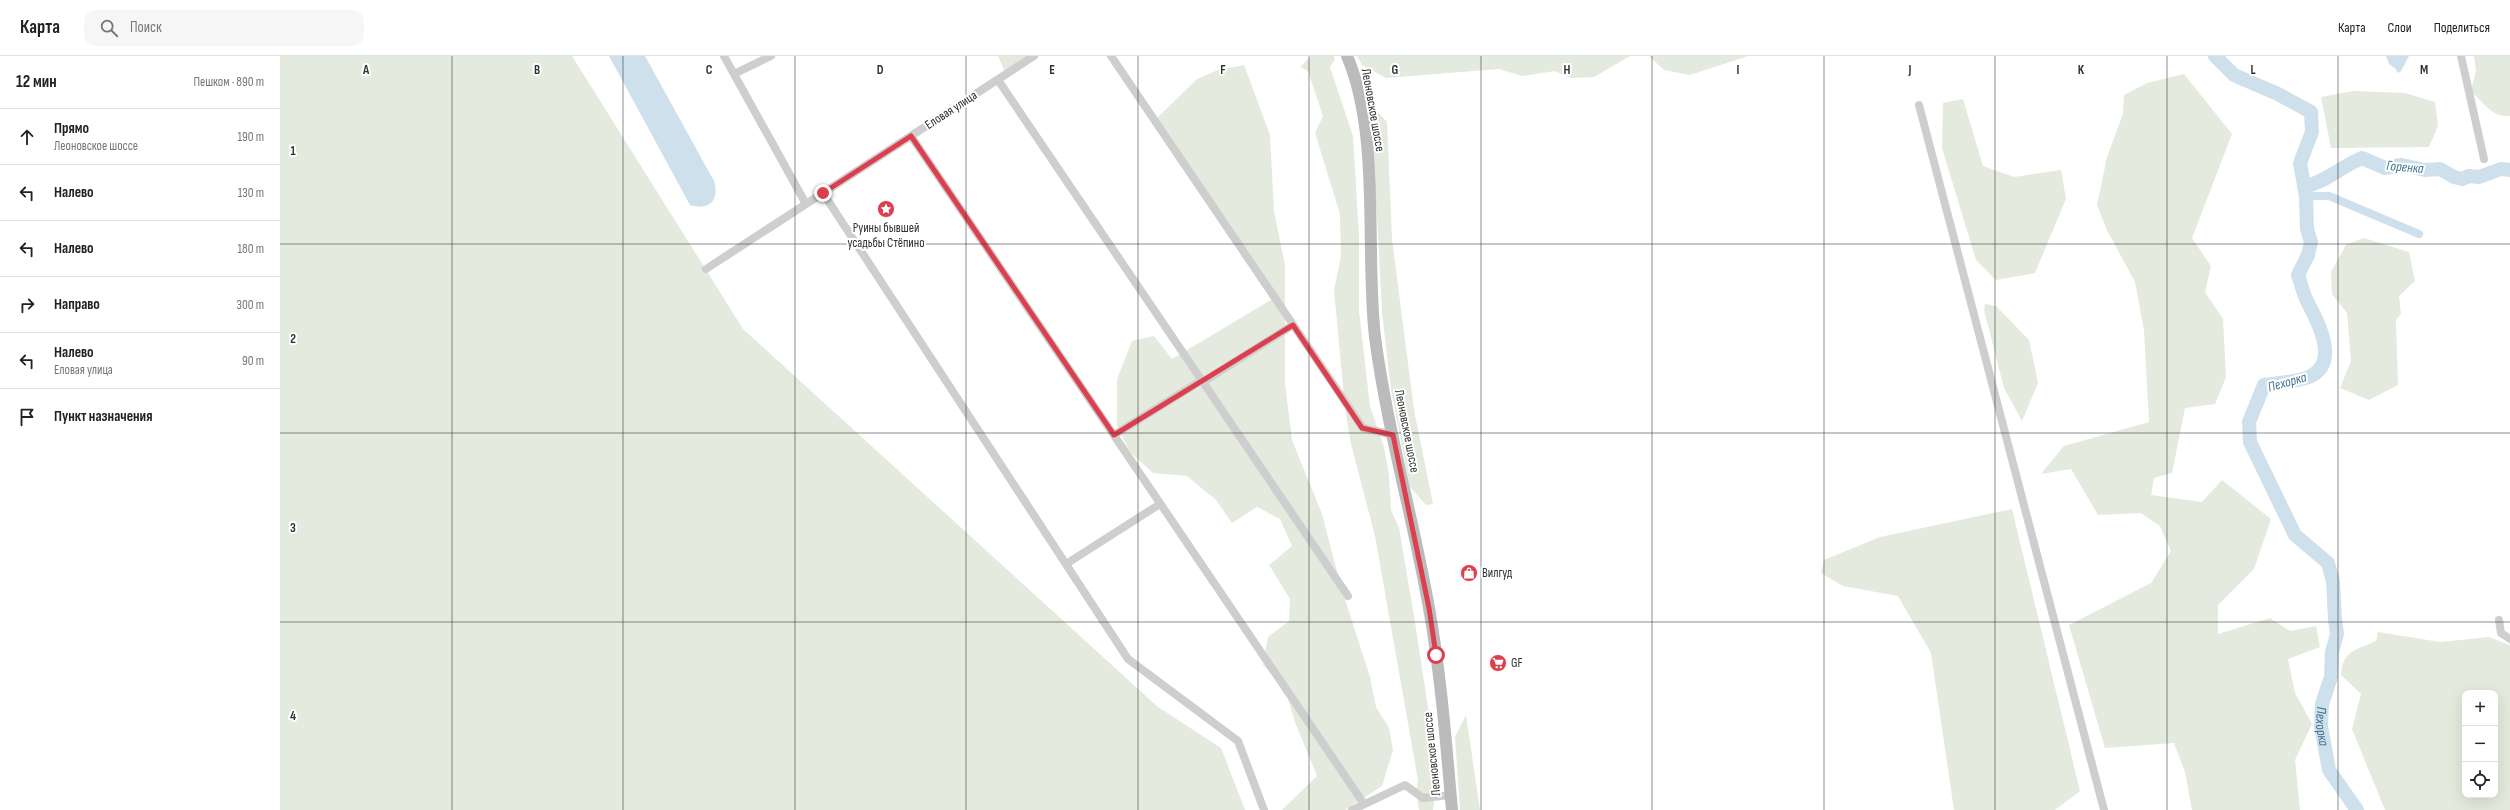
<!DOCTYPE html>
<html lang="ru">
<head>
<meta charset="utf-8">
<style>
	body { margin:0; font-family:"Sofia Sans Condensed",sans-serif; background:#f6f6f6; color:#222 }
	.controls { position:absolute; right:12px; bottom:12px; display:grid; overflow:hidden; border-radius:8px; box-shadow:0 4px 16px #0002 }
	.controls button { width:36px; height:36px; display:grid; place-items:center; padding:0; border:0; border-bottom:1px solid #e0e0e0; background:#fff; color:#222; font:20px sans-serif }
	.stop { position:absolute; width:12px; height:12px; margin:-9px; border:3px solid #dc3f4d; border-radius:50%; background:#fff }
	.stop.end { background:#dc3f4d; border-color:#fff; box-shadow:0 1px 4px #0008 }
	.list { margin:0; padding:0; list-style:none }
	h2 { display:flex; justify-content:space-between; align-items:center; height:52px; margin:0; padding:0 16px; font-size:17px }
	h2 small { font-size:13px; font-weight:400; color:#767676 }
	.list li { display:grid; grid-template-columns:26px 1fr auto; gap:12px; align-items:center; box-sizing:border-box; height:56px; padding:0 16px; border-top:1px solid #e0e0e0 }
	.list b { display:block; font-size:15px; white-space:nowrap }
	.list p { margin:0; font-size:13px; white-space:nowrap; color:#767676 }
	.list em { font-size:13px; font-style:normal; color:#767676 }
	.icon { flex:none; width:22px; height:22px; fill:none; stroke:currentColor; stroke-width:2; stroke-linecap:round; stroke-linejoin:round }
	.map { position:relative; flex:none; width:2230px; height:754px; overflow:hidden }
	header { display:flex; align-items:center; gap:24px; box-sizing:border-box; height:56px; padding:0 20px; background:#fff; border-bottom:1px solid #e0e0e0 }
	header strong { font-size:19px }
	nav { display:flex; gap:22px; margin-inline-start:auto; font-size:14px }
	.search { width:280px; height:36px; background:#f6f6f6; display:flex; align-items:center; gap:10px; box-sizing:border-box; padding:0 14px; border-radius:12px; color:#767676; font-size:15px }
	main { display:flex }
	aside { flex:1; background:#fff }
	.map>svg:first-child { display:block }
	.green { fill:#e4eadd; fill-rule:evenodd }
	.water { fill:#cee0eb }
	.lines { fill:none; stroke-linecap:round; stroke-linejoin:round }
	.canal { stroke:#cee0eb; stroke-width:8 }
	.river { stroke:#cee0eb; stroke-width:14 }
	.street { stroke:#cecece; stroke-width:8 }
	.secondary { stroke:#bbb; stroke-width:12 }
	.route { stroke:#dc3f4d; stroke-width:5 }
	.grid { fill:none; stroke:#313131; stroke-width:1; stroke-opacity:0.55 }
	.labels { text-anchor:middle; dominant-baseline:central; stroke-width:4; stroke-linejoin:round; paint-order:stroke }
	.street-label { font-size:13px; fill:#313131; stroke:#fff }
	.poi-label { font-size:13px; fill:#313131; stroke:#fff; text-anchor:start }
	.water-label { font-size:14px; font-style:italic; fill:#427390; stroke:#fff }
	.grid-label { font-size:13px; text-anchor:middle; font-weight:bold; fill:#313131; stroke:#fff; stroke-width:4; stroke-linejoin:round; paint-order:stroke }
</style>
</head>
<body>
<header>
<strong>Карта</strong>
<div class="search"><svg class="icon" aria-label="search" viewBox="0 0 24 24"><circle cx="10" cy="10" r="6"/><path d="M15 15l6 6"/></svg>Поиск</div>
<nav><a>Карта</a><a>Слои</a><a>Поделиться</a></nav>
</header>
<main>
<aside>
<h2>12 мин<small>Пешком · 890 m</small></h2>
<ul class="list">
<li><svg class="icon" aria-label="ahead" viewBox="0 0 24 24"><path d="M12 20V5M6 11l6-6 6 6"/></svg><div><b>Прямо</b><p>Леоновское шоссе</p></div><em>190 m</em></li>
<li><svg class="icon" aria-label="left" viewBox="0 0 24 24"><path d="M17 20v-9H6M10 6l-5 5 5 5"/></svg><div><b>Налево</b></div><em>130 m</em></li>
<li><svg class="icon" aria-label="left" viewBox="0 0 24 24"><path d="M17 20v-9H6M10 6l-5 5 5 5"/></svg><div><b>Налево</b></div><em>180 m</em></li>
<li><svg class="icon" aria-label="right" viewBox="0 0 24 24"><path d="M7 20v-9h11M14 6l5 5-5 5"/></svg><div><b>Направо</b></div><em>300 m</em></li>
<li><svg class="icon" aria-label="left" viewBox="0 0 24 24"><path d="M17 20v-9H6M10 6l-5 5 5 5"/></svg><div><b>Налево</b><p>Еловая улица</p></div><em>90 m</em></li>
<li><svg class="icon" aria-label="arrive" viewBox="0 0 24 24"><path d="M6 21V4h12l-3 4 3 4H6"/></svg><div><b>Пункт назначения</b></div></li>
</ul>
</aside>
<div class="map">
<svg width="2230" height="754" viewBox="0 0 2230 754">
	<rect width="100%" height="100%" fill="#fff"/>
	<!-- green -->
	<path class="green" d="M 0,0 L 292,0 L 463,273 L 878,651 L 941,692 L 965,754 L 0,754 Z
		M 718,0 L 754,0 L 726,18 Z
		M 1031,0 L 1054,0 L 1055,3 L 1050,11 L 1073,80 L 1079,180 L 1079,255 L 1090,350 L 1104,391 L 1109,419 L 1111,454 L 1119,472 L 1135,566 L 1152,678 L 1156,732 L 1153,754 L 1139,754 L 1136,737 L 1138,724 L 1095,480 L 1071,388 L 1065,352 L 1054,234 L 1061,201 L 1060,158 L 1035,77 L 1043,60 L 1028,15 L 1020,11 Z
		M 1077,0 L 1350,0 L 1314,21 L 1291,22 L 1275,15 L 1242,20 L 1219,13 L 1106,22 L 1082,9 Z
		M 1369,0 L 1468,0 L 1410,19 L 1384,14 Z
		M 2194,0 L 2230,0 L 2230,60 C 2211,61 2204,47 2191,35 L 2196,14 Z
		M 964,9 L 990,79 L 994,155 L 1005,209 L 1005,327 L 1012,384 L 1042,458 L 1061,531 L 1090,621 L 1096,651 L 1109,672 L 1113,694 L 1102,730 L 1065,754 L 1002,754 L 1037,720 L 1015,666 L 1004,630 L 983,609 L 988,581 L 1009,565 L 1010,543 L 989,509 L 1012,490 L 1000,463 L 977,451 L 952,467 L 936,444 L 907,420 L 873,417 L 850,396 L 837,370 L 837,323 L 852,285 L 874,280 L 892,303 L 994,242 L 877,62 L 917,23 L 938,14 Z
		M 1904,18 L 1952,78 L 1912,182 L 1931,210 L 1925,236 L 1943,263 L 1946,321 L 1935,348 L 1905,352 L 1892,417 L 1874,422 L 1871,439 L 1922,446 L 1942,424 L 1991,463 L 1974,513 L 1938,549 L 1938,578 L 1990,562 L 2010,575 L 2036,570 L 2040,591 L 2008,603 L 2015,637 L 2032,668 L 2015,704 L 2020,754 L 1912,754 L 1905,716 L 1894,687 L 1825,692 L 1789,569 L 1871,527 L 1891,495 L 1880,470 L 1861,457 L 1818,459 L 1791,413 L 1761,418 L 1784,390 L 1869,366 L 1864,274 L 1855,226 L 1827,174 L 1817,149 L 1827,101 L 1843,58 L 1844,39 L 1867,27 Z
		M 2073,35 L 2125,37 L 2155,46 L 2158,70 L 2149,91 L 2051,92 L 2041,41 Z
		M 1683,43 L 1703,110 L 1734,121 L 1781,114 L 1786,143 L 1755,217 L 1716,224 L 1696,204 L 1662,92 L 1663,47 Z
		M 1093,50 L 1107,66 L 1112,183 L 1134,354 L 1153,448 L 1146,449 L 1130,431 L 1111,334 L 1102,256 L 1097,159 L 1087,60 Z
		M 2084,182 L 2129,196 L 2135,225 L 2119,240 L 2121,258 L 2116,264 L 2118,329 L 2089,344 L 2060,332 L 2071,305 L 2067,257 L 2052,238 L 2051,216 L 2066,189 Z
		M 1705,248 L 1716,250 L 1749,284 L 1758,327 L 1742,365 L 1724,332 L 1704,254 Z
		M 1732,453 L 1800,735 L 1775,754 L 1674,754 L 1651,597 L 1618,540 L 1563,530 L 1541,517 L 1544,504 L 1600,481 Z
		M 2098,576 L 2160,586 L 2209,581 L 2230,589 L 2230,754 L 2105,754 L 2072,673 L 2081,638 L 2061,619 C 2062,595 2076,594 2096,585 ZM 2185,637 L 2215,637 L 2215,739 L 2185,739 Z
		M 1186,659 L 1200,754 L 1180,754 L 1175,681 Z"/>
	<!-- water -->
	<path class="water" d="M 329,0 L 365,0 L 434,125 C 440,144 429,155 410,149 Z
		M 2106,0 L 2129,0 L 2121,15 L 2117,17 L 2116,13 L 2109,8 Z"/>
	<g class="lines">
		<!-- canal -->
		<path class="canal" d="M 2026,140 L 2049,140 L 2139,178"/>
		<!-- river -->
		<g class="river">
			<path id="s1" d="M 1935,0 L 1954,19 L 1998,38 L 2031,56 L 2032,76 L 2020,107 L 2026,140 L 2027,173 L 2031,186 L 2028,199 L 2018,219 C 2021,227 2023,237 2027,245 C 2037,264 2061,307 2029,321 C 2015,326 1998,327 1984,329 L 1969,366 L 1970,386 L 2015,479 L 2048,507 L 2053,525 L 2055,564 L 2057,578 L 2052,596 L 2051,621 L 2042,648 L 2041,670 L 2049,714 L 2077,754"/>
			<path d="M 2024,131 C 2046,126 2062,110 2082,102 L 2105,112 L 2122,109 L 2145,114 L 2160,113 L 2174,121 L 2182,123 L 2189,120 L 2199,121 L 2221,113 L 2230,114"/>
		</g>
		<!-- street -->
		<path class="street" d="M 444,0 L 526,148
			M 831,0 L 1083,372 L 1113,379
			M 2181,0 L 2204,103
			M 454,18 L 491,0
			M 718,24 L 1068,540
			M 1639,49 L 1824,754
			M 631,80 L 1084,748
			M 543,137 L 848,603 L 958,685 L 984,754
			M 426,213 L 754,0
			M 923,326 L 1013,269
			M 834,379 L 922,324
			M 786,508 L 880,448
			M 2219,564 L 2221,577 L 2230,583
			M 1072,754 L 1125,729 L 1143,742 L 1171,739"/>
		<!-- secondary -->
		<path class="secondary" d="M 1067,0 C 1101,79 1085,195 1095,281 C 1107,373 1133,461 1149,552 C 1161,619 1166,687 1172,754"/>
	</g>
	<g class="lines">
		<!-- route -->
		<path class="route" d="M 543,137 L 631,80 L 834,379 L 1013,269 L 1082,372 L 1113,379 L 1149,552 L 1156,599"/>
	</g>
	<!-- grid -->
	<path class="grid" d="M 172,0 L 172,754M 343,0 L 343,754M 515,0 L 515,754M 686,0 L 686,754M 858,0 L 858,754M 1029,0 L 1029,754M 1201,0 L 1201,754M 1372,0 L 1372,754M 1544,0 L 1544,754M 1715,0 L 1715,754M 1887,0 L 1887,754M 2058,0 L 2058,754M 0,188 L 2230,188M 0,377 L 2230,377M 0,566 L 2230,566"/>
	<!-- icons -->
	<defs>
		<g id="sight-disc" transform="scale(0.9)"><circle r="9.5" fill="#dc3f4d" stroke="#fff"/><path d="M0-6L1.8-2.2L6-1.7L2.9 1.2L3.7 5.4L0 3.3L-3.7 5.4L-2.9 1.2L-6-1.7L-1.8-2.2Z" fill="#fff"/></g>
		<g id="shop-disc" transform="scale(0.9)"><circle r="9.5" fill="#dc3f4d" stroke="#fff"/><path d="M-5-2.5h2.3a2.7 3.5 0 0 1 5.4 0H5L5.5 6h-11ZM-1.5-2.5h3a1.5 2.3 0 0 0-3 0Z" fill="#fff"/></g>
		<g id="supermarket-disc" transform="scale(0.9)"><circle r="9.5" fill="#dc3f4d" stroke="#fff"/><path d="M-6-5.5h2.5l.6 2H6L4.5 2H-2.5L-4.4-4H-6ZM-1.5 3.2a1.3 1.3 0 1 0 .1 0ZM3 3.2a1.3 1.3 0 1 0 .1 0Z" fill="#fff"/></g>
	</defs>
	<g fill-rule="evenodd">
		<use href="#sight-disc" x="606" y="153"/>
		<use href="#shop-disc" x="1189" y="517"/>
		<use href="#supermarket-disc" x="1218" y="607"/>
	</g>
	<g class="labels">
		<!-- street labels -->
		<g class="street-label">
			<text transform="translate(671 54) rotate(-33)">Еловая улица</text>
			<text transform="translate(1093 54) rotate(80)">Леоновское шоссе</text>
			<text transform="translate(1127 375) rotate(79)">Леоновское шоссе</text>
			<text transform="translate(1152 698) rotate(-96)">Леоновское шоссе</text>
		</g>
		<!-- poi labels -->
		<g class="poi-label">
			<text x="606" y="172" text-anchor="middle">Руины бывшей<tspan x="606" dy="15">усадьбы Стёпино</tspan></text>
			<text x="1202" y="517">Вилгуд</text>
			<text x="1231" y="607">GF</text>
		</g>
		<!-- water labels -->
		<g class="water-label">
			<text transform="translate(2125 111) rotate(5)">Горенка</text>
			<text transform="translate(2007 326) rotate(-16)">Пехорка</text>
			<text stroke="none"><textPath href="#s1" startOffset="814">Пехорка</textPath></text>
		</g>
	</g>
	<g class="grid-label">
		<text x="86" y="18">A</text>
		<text x="257" y="18">B</text>
		<text x="429" y="18">C</text>
		<text x="600" y="18">D</text>
		<text x="772" y="18">E</text>
		<text x="943" y="18">F</text>
		<text x="1115" y="18">G</text>
		<text x="1287" y="18">H</text>
		<text x="1458" y="18">I</text>
		<text x="1630" y="18">J</text>
		<text x="1801" y="18">K</text>
		<text x="1973" y="18">L</text>
		<text x="2144" y="18">M</text>
		<text x="13" y="99">1</text>
		<text x="13" y="287">2</text>
		<text x="13" y="476">3</text>
		<text x="13" y="664">4</text>
	</g>
</svg>
<div class="controls">
<button>+</button>
<button>−</button>
<button><svg class="icon" aria-label="locate" viewBox="0 0 24 24"><circle cx="12" cy="12" r="6"/><path d="M12 2v4M12 18v4M2 12h4M18 12h4"/></svg></button>
</div>
<div class="stop" style="left:1156px;top:599px"></div>
<div class="stop end" style="left:543px;top:137px"></div>
</div>
</main>
</body>
</html>
